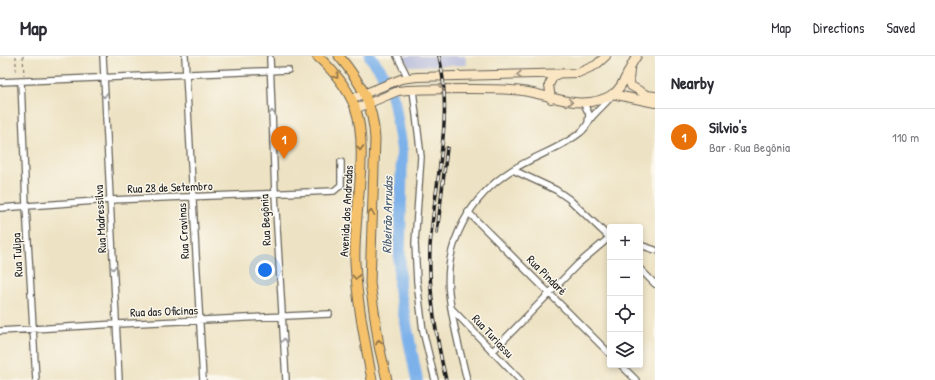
<!DOCTYPE html>
<html lang="en">
<head>
<meta charset="utf-8">
<style>
	body { margin:0; font-family:"Patrick Hand",sans-serif; background:#f7f7f7; color:#2b2b33 }
	.controls { position:absolute; right:12px; bottom:12px; display:grid; overflow:hidden; border-radius:4px; box-shadow:0 2px 6px #0003 }
	.controls button { width:36px; height:36px; display:grid; place-items:center; padding:0; border:0; border-bottom:1px solid #e1e1e2; background:#fff; color:#2b2b33; font:20px sans-serif }
	.you { position:absolute; left:265px; top:214px; width:14px; height:14px; margin:-10px; border:3px solid #fff; border-radius:50%; background:#1a73e8; box-shadow:0 0 0 6px #1a73e833 }
	.badge { display:grid; place-items:center; width:26px; height:26px; border-radius:50%; background:#1f6fb2; color:#fff; font-size:13px; font-weight:700 }
	.pin { position:absolute; translate:-50% -33px; filter:drop-shadow(0 1px 2px #0008) }
	.pin::after { content:''; position:absolute; top:21px; width:14px; height:12px; background:inherit; clip-path:polygon(0 0,100% 0,50% 100%) }
	.list { margin:0; padding:0; list-style:none }
	h2 { display:flex; justify-content:space-between; align-items:center; height:52px; margin:0; padding:0 16px; font-size:17px }
	h2 small { font-size:13px; font-weight:400; color:#7c7c81 }
	.list li { display:grid; grid-template-columns:26px 1fr auto; gap:12px; align-items:center; box-sizing:border-box; height:56px; padding:0 16px; border-top:1px solid #e1e1e2 }
	.list b { display:block; font-size:15px; white-space:nowrap }
	.list p { margin:0; font-size:13px; white-space:nowrap; color:#7c7c81 }
	.list em { font-size:13px; font-style:normal; color:#7c7c81 }
	.icon { flex:none; width:22px; height:22px; fill:none; stroke:currentColor; stroke-width:2; stroke-linecap:round; stroke-linejoin:round }
	.map { position:relative; flex:none; width:655px; height:324px; overflow:hidden }
	header { display:flex; align-items:center; gap:24px; box-sizing:border-box; height:56px; padding:0 20px; background:#fff; border-bottom:1px solid #e1e1e2 }
	header strong { font-size:19px }
	nav { display:flex; gap:22px; margin-inline-start:auto; font-size:14px }
	main { display:flex }
	aside { flex:1; background:#fff }
	.map>svg:first-child { display:block }
	.railway { fill:#bec2dd }
	.lines { fill:none; stroke-linecap:round; stroke-linejoin:round }
	.river { stroke:#7cb1ea; stroke-width:12 }
	.minor-casing { stroke:#656156; stroke-width:8 }
	.secondary-casing { stroke:#656156; stroke-width:10 }
	.primary-casing { stroke:#656156; stroke-width:11 }
	.path { stroke:#656156; stroke-width:1; stroke-dasharray:3 3; stroke-linecap:butt }
	.minor { stroke:#fff; stroke-width:5.5 }
	.secondary { stroke:#fbe6c4; stroke-width:8 }
	.primary { stroke:#f5c16b; stroke-width:9 }
	.rail-casing { stroke:#1c1c1c; stroke-width:3.5 }
	.rail { stroke:#fbf7ec; stroke-width:2; stroke-dasharray:6; stroke-linecap:butt }
	.oneway { stroke:#978b78 }
	.oneway2 { stroke:#886e44 }
	.oneway3 { stroke:#999 }
	.labels { text-anchor:middle; dominant-baseline:central; stroke-width:3; stroke-linejoin:round; paint-order:stroke }
	.street-label { font-size:12px; fill:#1c1c1c; stroke:#fbf7ec }
	.water-label { font-size:13px; font-style:italic; fill:#42586e; stroke:#fbf7ec }
</style>
</head>
<body>
<header>
<strong>Map</strong>
<nav><a>Map</a><a>Directions</a><a>Saved</a></nav>
</header>
<main>
<div class="map">
<svg width="655" height="324" viewBox="0 0 655 324">
	<rect width="100%" height="100%" fill="#fbf7ec"/>
	<filter id="ink" filterUnits="userSpaceOnUse"><feTurbulence type="fractalNoise" baseFrequency=".025" numOctaves="2"/><feDisplacementMap in="SourceGraphic" scale="8" xChannelSelector="R" yChannelSelector="G"/><feConvolveMatrix kernelMatrix="1 2 1 2 8 2 1 2 1" color-interpolation-filters="sRGB"/></filter>
	<filter id="wash" filterUnits="userSpaceOnUse"><feTurbulence type="fractalNoise" baseFrequency=".012" numOctaves="4" result="noise"/><feDisplacementMap in="SourceGraphic" scale="16" xChannelSelector="R" yChannelSelector="G"/><feGaussianBlur stdDeviation="0.9" result="paint"/><feColorMatrix in="noise" values="0 0 0 0 0 0 0 0 0 0 0 0 0 0 0 0 0 1.4 0 .05"/><feComposite in="paint" operator="in"/></filter>
	<g filter="url(#wash)">
		<rect width="100%" height="100%" fill="#ede2c3"/>
		<!-- railway -->
		<path class="railway" d="M 402,0 L 465,0 L 467,9 L 409,10 Z"/>
		<g class="lines">
			<!-- river -->
			<path class="river" d="M 370,0 L 381,15 L 394,45 L 402,93 L 399,232 L 417,324"/>
		</g>
	</g>
	<g filter="url(#ink)">
		<g class="lines">
			<!-- minor casing -->
			<g class="minor-casing">
				<path id="minor" d="M 103,0 L 119,324
					M 185,0 L 203,324
					M 397,0 L 408,22
					M 270,2 L 275,138 L 286,324
					M 21,25 L 26,150 L 36,324
					M 0,26 L 288,14
					M 413,34 L 421,101 L 415,187 L 417,226 L 423,275 L 435,324
					M 584,48 L 589,58 L 588,67
					M 513,114 L 556,134 L 569,143 L 610,182
					M 0,152 L 110,144 L 334,135 L 341,129 L 341,106
					M 468,156 L 610,298
					M 640,189 L 655,194
					M 640,213 L 655,228
					M 451,252 L 520,324
					M 0,275 L 117,268 L 329,258
					M 492,296 L 578,208 L 610,181
					M 621,309 L 636,324
					M 467,324 C 460,295 452,266 449,237 C 444,187 470,141 512,114 C 534,100 562,92 581,76 C 586,72 588,66 592,61 C 598,54 605,48 611,41"/>
			</g>
			<!-- secondary casing -->
			<g class="secondary-casing">
				<path id="secondary" d="M 630,15 L 629,23 L 631,30 L 647,39 L 655,40
					M 612,38 L 655,47
					M 351,43 L 401,23 L 417,21 L 578,17 L 596,9 L 606,0
					M 551,43 L 549,29 L 553,21 L 558,18
					M 355,53 L 398,35 L 408,34 C 443,33 478,32 512,34 C 547,35 579,59 613,38 C 625,30 628,11 637,0"/>
			</g>
			<!-- primary casing -->
			<g class="primary-casing">
				<path id="primary" d="M 317,0 C 333,14 347,31 355,51 C 370,92 353,162 355,206 C 357,246 365,285 372,324
					M 339,0 C 361,27 373,47 375,83 L 370,227 L 379,290 L 387,324"/>
			</g>
			<!-- path -->
			<path class="path" d="M 16,0 L 16,19
				M 23,0 L 24,19"/>
			<!-- minor -->
			<use href="#minor" class="minor"/>
			<!-- secondary -->
			<use href="#secondary" class="secondary"/>
			<!-- primary -->
			<use href="#primary" class="primary"/>
			<!-- rail casing -->
			<g class="rail-casing">
				<path id="rail" d="M 439,0 C 454,63 434,128 430,191 C 428,236 436,281 446,324
					M 437,177 L 447,92"/>
			</g>
			<!-- rail -->
			<use href="#rail" class="rail"/>
		</g>
		<!-- one-way arrows -->
		<defs><path id="oneway-chevron" d="M-2-3.5L2.5 0L-2 3.5" fill="none" stroke-width="1.6" stroke-linecap="round" stroke-linejoin="round"/></defs>
		<g class="oneway">
			<use href="#oneway-chevron" transform="translate(519 19) rotate(179)"/>
			<use href="#oneway-chevron" transform="translate(442 34) rotate(-2)"/>
			<use href="#oneway-chevron" transform="translate(570 46) rotate(8)"/>
		</g>
		<g class="oneway2">
			<use href="#oneway-chevron" transform="translate(336 20) rotate(52)"/>
			<use href="#oneway-chevron" transform="translate(360 92) rotate(89)"/>
			<use href="#oneway-chevron" transform="translate(371 157) rotate(-88)"/>
			<use href="#oneway-chevron" transform="translate(356 221) rotate(86)"/>
			<use href="#oneway-chevron" transform="translate(379 286) rotate(-100)"/>
		</g>
		<g class="oneway3">
			<use href="#oneway-chevron" transform="translate(104 39) rotate(87)"/>
			<use href="#oneway-chevron" transform="translate(272 57) rotate(-92)"/>
			<use href="#oneway-chevron" transform="translate(113 211) rotate(87)"/>
			<use href="#oneway-chevron" transform="translate(284 285) rotate(-94)"/>
		</g>
	</g>
	<g class="labels">
		<!-- street labels -->
		<g class="street-label">
			<text transform="translate(170 131) rotate(-2)">Rua 28 de Setembro</text>
			<text transform="translate(346 155) rotate(-87)">Avenida dos Andradas</text>
			<text transform="translate(100 163) rotate(-93)">Rua Madressilva</text>
			<text transform="translate(265 164) rotate(-93)">Rua Begônia</text>
			<text transform="translate(183 175) rotate(-93)">Rua Cravinas</text>
			<text transform="translate(17 199) rotate(-93)">Rua Tulipa</text>
			<text transform="translate(547 219) rotate(45)">Rua Pindaré</text>
			<text transform="translate(164 255) rotate(-2)">Rua das Oficinas</text>
			<text transform="translate(493 280) rotate(47)">Rua Turiassu</text>
		</g>
		<!-- water labels -->
		<g class="water-label">
			<text transform="translate(387 159) rotate(-89)">Ribeirão Arrudas</text>
		</g>
	</g>
</svg>
<div class="controls">
<button>+</button>
<button>−</button>
<button><svg class="icon" aria-label="locate" viewBox="0 0 24 24"><circle cx="12" cy="12" r="6"/><path d="M12 2v4M12 18v4M2 12h4M18 12h4"/></svg></button>
<button><svg class="icon" aria-label="layers" viewBox="0 0 24 24"><path d="M12 4l9 5-9 5-9-5zM3 14l9 5 9-5"/></svg></button>
</div>
<div class="you"></div>
<div class="pin badge" style="left:284px;top:103px;background:#e8710a">1</div>
</div>
<aside>
<h2>Nearby<small></small></h2>
<ul class="list">
<li><span class="badge" style="background:#e8710a">1</span><div><b>Silvio's</b><p>Bar · Rua Begônia</p></div><em>110 m</em></li>
</ul>
</aside>
</main>
</body>
</html>
